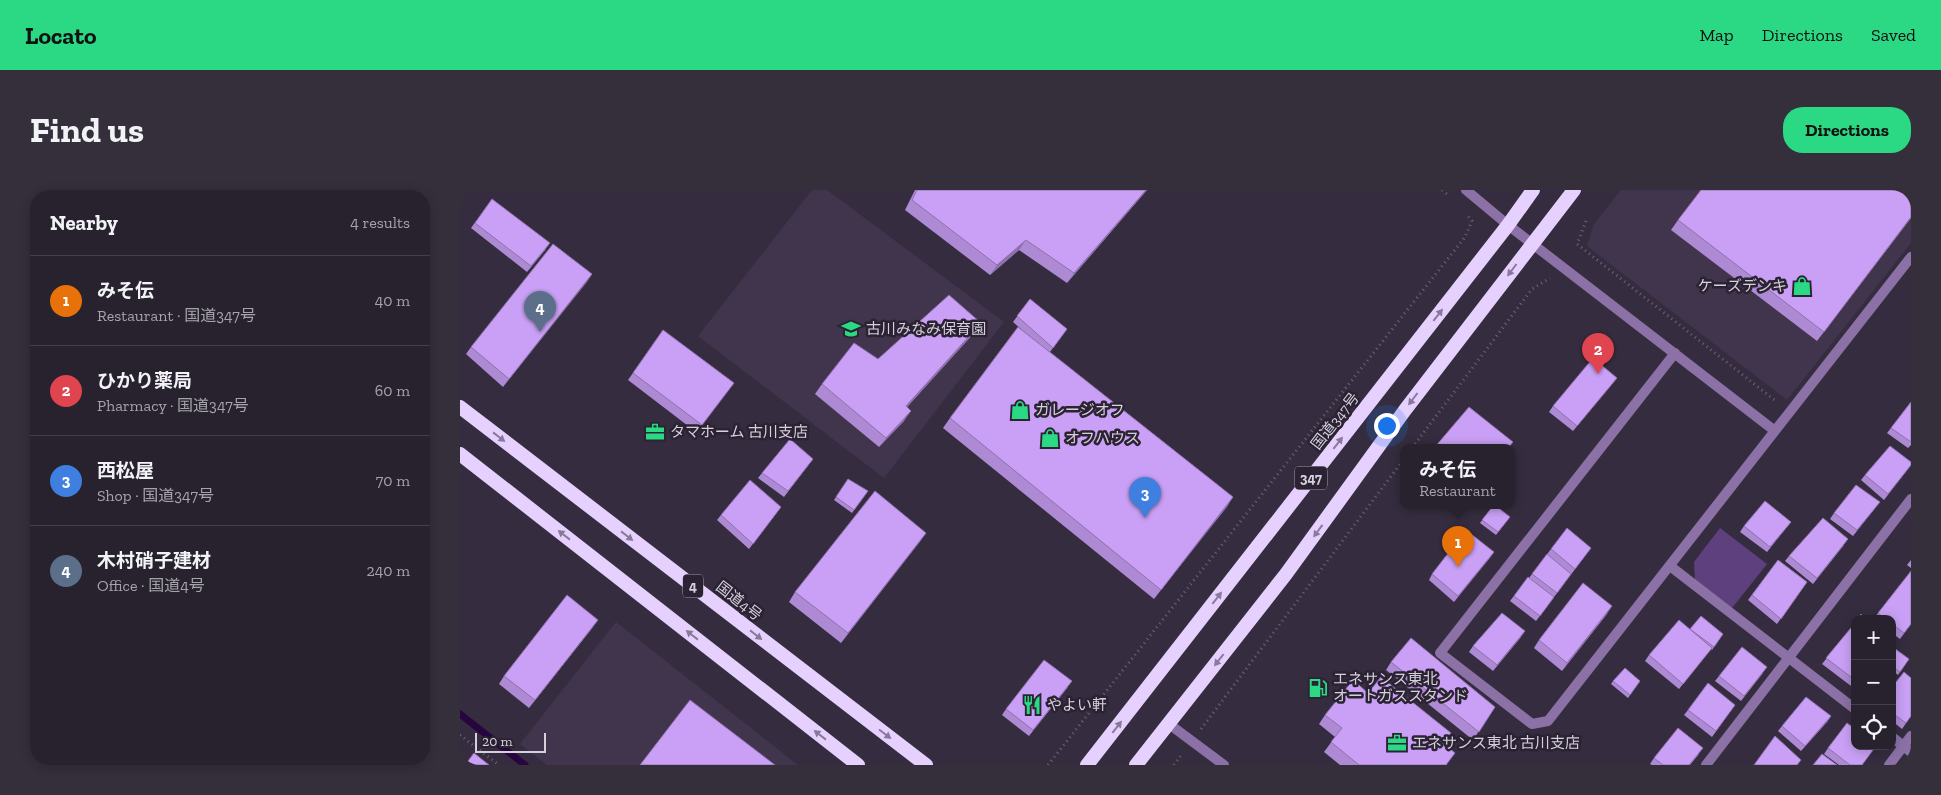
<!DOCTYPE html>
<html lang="en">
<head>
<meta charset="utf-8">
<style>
	body { margin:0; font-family:"Zilla Slab","Noto Sans JP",serif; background:#342f3b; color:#f1f3f6 }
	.controls { position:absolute; right:15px; bottom:15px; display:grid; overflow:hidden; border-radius:10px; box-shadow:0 2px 12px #0003 }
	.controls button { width:45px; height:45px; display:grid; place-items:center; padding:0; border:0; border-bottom:1px solid #443f4b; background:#28222f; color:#f1f3f6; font:25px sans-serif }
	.scale { position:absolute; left:15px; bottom:12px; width:71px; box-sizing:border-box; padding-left:5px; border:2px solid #d5d0dc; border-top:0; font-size:14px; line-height:18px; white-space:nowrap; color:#d5d0dc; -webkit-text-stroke:4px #2b2334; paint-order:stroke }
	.you { position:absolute; left:926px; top:235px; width:18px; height:18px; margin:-12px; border:4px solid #fff; border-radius:50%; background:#1a73e8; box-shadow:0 0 0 8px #1a73e833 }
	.badge { display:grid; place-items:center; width:32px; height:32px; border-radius:50%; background:#2bd884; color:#fff; font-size:16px; font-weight:700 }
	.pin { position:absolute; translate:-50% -41px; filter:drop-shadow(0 1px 2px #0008) }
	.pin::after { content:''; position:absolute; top:26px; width:18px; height:15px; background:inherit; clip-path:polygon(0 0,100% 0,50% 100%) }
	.popup { position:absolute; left:940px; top:254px; width:115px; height:65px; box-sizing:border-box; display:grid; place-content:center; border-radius:10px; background:#28222f; filter:drop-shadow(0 1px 4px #0005); font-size:16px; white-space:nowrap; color:#a5a4aa }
	.popup b { font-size:19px; color:#f1f3f6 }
	.popup::after { content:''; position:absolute; left:50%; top:100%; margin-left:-10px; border:10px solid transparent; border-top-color:#28222f }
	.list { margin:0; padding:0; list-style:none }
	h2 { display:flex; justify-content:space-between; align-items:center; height:65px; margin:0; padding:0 20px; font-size:21px }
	h2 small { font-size:16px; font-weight:400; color:#a5a4aa }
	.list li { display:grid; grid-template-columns:32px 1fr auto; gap:15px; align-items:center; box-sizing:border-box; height:90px; padding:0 20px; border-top:1px solid #443f4b }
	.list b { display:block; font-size:19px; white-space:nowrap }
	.list p { margin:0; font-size:16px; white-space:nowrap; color:#a5a4aa }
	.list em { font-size:16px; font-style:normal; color:#a5a4aa }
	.icon { flex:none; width:28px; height:28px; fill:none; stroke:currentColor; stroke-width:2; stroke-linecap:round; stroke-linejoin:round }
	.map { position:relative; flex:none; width:1451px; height:575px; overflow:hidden; border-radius:20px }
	header { display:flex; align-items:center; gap:30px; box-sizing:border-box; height:70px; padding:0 25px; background:#2bd884; color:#111 }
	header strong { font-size:24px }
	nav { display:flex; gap:28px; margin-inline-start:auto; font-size:18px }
	.intro { display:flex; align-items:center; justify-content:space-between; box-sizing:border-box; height:120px; padding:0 30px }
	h1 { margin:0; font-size:35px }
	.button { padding:12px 22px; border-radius:20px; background:#2bd884; color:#111; font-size:18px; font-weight:700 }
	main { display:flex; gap:30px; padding:0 30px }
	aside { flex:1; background:#28222f; border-radius:20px; box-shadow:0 2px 12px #0003 }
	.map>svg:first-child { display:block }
	.built { fill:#40354d }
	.green { fill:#5f407e }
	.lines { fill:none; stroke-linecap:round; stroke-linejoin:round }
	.stream { stroke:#27063f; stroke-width:7 }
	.path { stroke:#6c6575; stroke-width:3; stroke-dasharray:1 4; stroke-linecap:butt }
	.minor { stroke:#8b71a6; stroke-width:10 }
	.trunk { stroke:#e6d0fe; stroke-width:14 }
	.wall { fill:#ad8ad3 }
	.shaded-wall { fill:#8d70ac }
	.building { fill:#c9a0f5; stroke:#8d70ac }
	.oneway { fill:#887a99 }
	.labels { text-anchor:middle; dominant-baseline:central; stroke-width:5; stroke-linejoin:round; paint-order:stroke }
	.shield { fill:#2b2334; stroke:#a29caa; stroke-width:1 }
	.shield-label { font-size:14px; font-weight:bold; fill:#d5d0dc }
	.poi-label { font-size:15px; fill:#d5d0dc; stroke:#2b2334; text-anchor:start }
	.street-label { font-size:15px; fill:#d5d0dc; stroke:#2b2334 }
</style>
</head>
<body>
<header>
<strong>Locato</strong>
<nav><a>Map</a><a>Directions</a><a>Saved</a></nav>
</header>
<div class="intro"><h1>Find us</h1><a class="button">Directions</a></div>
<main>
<aside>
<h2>Nearby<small>4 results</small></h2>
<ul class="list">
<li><span class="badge" style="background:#e8710a">1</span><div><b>みそ伝</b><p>Restaurant · 国道347号</p></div><em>40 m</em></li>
<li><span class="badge" style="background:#e0444e">2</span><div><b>ひかり薬局</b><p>Pharmacy · 国道347号</p></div><em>60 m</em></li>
<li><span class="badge" style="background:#3f7fe0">3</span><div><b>西松屋</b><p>Shop · 国道347号</p></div><em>70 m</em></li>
<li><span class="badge" style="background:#5c6f8a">4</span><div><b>木村硝子建材</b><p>Office · 国道4号</p></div><em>240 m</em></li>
</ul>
</aside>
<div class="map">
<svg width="1451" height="575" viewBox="0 0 1451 575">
	<rect width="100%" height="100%" fill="#352d3f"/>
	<!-- built -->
	<path class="built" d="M 352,0 L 367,0 L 544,132 L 424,288 L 238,146 Z
		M 1161,0 L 1451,0 L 1451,53 L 1327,210 L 1127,56 L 1134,34 Z
		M 156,432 L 338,575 L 87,575 L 60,554 Z"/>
	<!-- green -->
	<path class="green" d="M 1260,338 L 1307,374 L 1272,418 L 1235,390 L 1234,372 Z"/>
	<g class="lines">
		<!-- stream -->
		<path class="stream" d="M 0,524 L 65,575"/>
		<!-- path -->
		<path class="path" d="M 982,0 L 989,6
			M 1126,31 L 1117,54 L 1317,212
			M 952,258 L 1072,99 L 1090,88
			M 741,539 L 944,269
			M 0,545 L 39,575
			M 588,575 L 1005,47 L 1012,31 L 1007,25
			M 714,575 L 722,564"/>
		<!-- minor -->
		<path class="minor" d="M 1006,0 L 1048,35 L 1315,241
			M 1215,163 L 980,463 L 1072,534 L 1088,531 L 1451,67
			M 1210,376 L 1395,519
			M 709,534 L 764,575
			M 1432,547 L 1451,562
			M 1246,575 L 1451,309
			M 1429,575 L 1451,546"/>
		<!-- trunk -->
		<path class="trunk" d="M 0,217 L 466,575
			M 0,264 L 398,575
			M 627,575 L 1048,35 L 1073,0
			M 676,575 L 826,384 L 945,220 L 1114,0"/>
	</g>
	<!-- wall -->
	<path class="wall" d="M 455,0 L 687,0 L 607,93 L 559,60 L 530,85 L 445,20 Z
		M 32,9 L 86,59 L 67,82 L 11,38 Z
		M 1451,28 L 1357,151 L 1211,40 L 1218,30 Z
		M 132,84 L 43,197 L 6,164 L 11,157 Z
		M 570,109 L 607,139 L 590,162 L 773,307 L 694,409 L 483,238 L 490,228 L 570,147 L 553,132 Z
		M 203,140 L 274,193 L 236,242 L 168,190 Z
		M 514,143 L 447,217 L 444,231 L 419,257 L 355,204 L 362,194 L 418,169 Z
		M 1153,193 L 1113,241 L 1089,222 L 1093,216 Z
		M 1451,212 L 1451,255 L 1448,258 L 1427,243 Z
		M 353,269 L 324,307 L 298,288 L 302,283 Z
		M 1448,279 L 1424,310 L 1401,290 L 1405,285 Z
		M 388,289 L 408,301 L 392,323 L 374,310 Z
		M 1033,316 L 1050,327 L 1036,345 L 1020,333 Z
		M 321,317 L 289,359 L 257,330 L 261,325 Z
		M 1416,317 L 1393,346 L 1370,329 L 1374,323 Z
		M 1331,332 L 1307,362 L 1280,342 L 1284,336 Z
		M 466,343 L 381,453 L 329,412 L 335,402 Z
		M 1384,355 L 1353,394 L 1325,371 L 1329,366 Z
		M 1131,358 L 1076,431 L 1050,411 L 1068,387 L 1069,388 L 1091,359 Z
		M 1034,362 L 994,412 L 969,390 L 972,384 Z
		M 1318,370 L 1347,392 L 1317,434 L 1288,410 Z
		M 1451,370 L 1451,378 L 1447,375 Z
		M 1418,423 L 1451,434 L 1440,449 L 1432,443 L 1432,429 L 1414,429 Z
		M 1147,424 L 1102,481 L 1074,458 L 1079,450 Z
		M 1395,433 L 1395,499 L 1362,474 Z
		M 133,437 L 69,518 L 39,494 L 44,486 Z
		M 1230,439 L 1263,444 L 1252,460 L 1251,459 L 1219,499 L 1185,471 L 1189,465 Z
		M 1061,447 L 1033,481 L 1009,462 L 1013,456 Z
		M 1432,461 L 1449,469 L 1438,485 L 1432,480 Z
		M 931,472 L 1035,517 L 1013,550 L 926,480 Z
		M 1303,483 L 1281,511 L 1255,491 L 1259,486 Z
		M 1153,491 L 1180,491 L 1168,508 L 1151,494 Z
		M 608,497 L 569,546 L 542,525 L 546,519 Z
		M 1432,497 L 1451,526 L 1442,539 L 1432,531 Z
		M 908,503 L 983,554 L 987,575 L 880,575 L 864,562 L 875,547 L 859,534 L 865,525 Z
		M 1275,515 L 1252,547 L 1224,525 L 1228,520 Z
		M 1371,526 L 1367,532 L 1341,561 L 1318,541 L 1322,536 Z
		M 1368,558 L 1402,575 L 1379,575 L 1364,564 Z
		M 1239,564 L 1230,575 L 1192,575 L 1190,574 L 1194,568 Z"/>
	<!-- shaded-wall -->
	<path class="shaded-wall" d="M 686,0 L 687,0 L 607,93 L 614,83 Z
		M 1451,27 L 1451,28 L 1357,151 L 1364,142 Z
		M 566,50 L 559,60 L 530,85 L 537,75 Z
		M 132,84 L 127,92 L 43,197 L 49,189 Z
		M 521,133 L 514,143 L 439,226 L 446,216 Z
		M 451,221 L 444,231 L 419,257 L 426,248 Z
		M 773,307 L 767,317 L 694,409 L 701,400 Z
		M 466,343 L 459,353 L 381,453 L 388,443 Z
		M 1034,362 L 1030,368 L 994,412 L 998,406 Z
		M 1152,416 L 1147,424 L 1102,481 L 1107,473 Z
		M 138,430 L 133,437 L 69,518 L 75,510 Z
		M 1065,441 L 1061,447 L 1033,481 L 1037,475 Z
		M 1371,526 L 1367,532 L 1341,561 L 1345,556 Z"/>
	<!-- building -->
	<path class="building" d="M 457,0 L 686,0 L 614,83 L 566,50 L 537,75 L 452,10 Z
		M 1241,0 L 1451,0 L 1451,27 L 1364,142 L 1218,30 Z
		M 32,9 L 90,53 L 71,76 L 15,33 Z
		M 93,54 L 132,84 L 49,189 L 11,157 Z
		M 489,105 L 521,133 L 446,216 L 451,221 L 426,248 L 362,194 L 394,153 L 418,169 Z
		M 570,109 L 607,139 L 593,158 L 557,126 Z
		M 558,137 L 773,307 L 701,400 L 490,228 Z
		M 203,140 L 274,193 L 242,235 L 173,183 Z
		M 1133,168 L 1157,188 L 1117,236 L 1093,216 Z
		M 1451,212 L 1451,252 L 1431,238 Z
		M 1009,217 L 1053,252 L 1048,258 L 974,258 Z
		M 330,249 L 353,269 L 328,301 L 302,283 Z
		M 1430,256 L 1451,272 L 1451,275 L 1428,304 L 1405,285 Z
		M 388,289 L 408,301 L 394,320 L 376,307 Z
		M 290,290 L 321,317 L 293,354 L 261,325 Z
		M 1396,295 L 1420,312 L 1397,340 L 1374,323 Z
		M 415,301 L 466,343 L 388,443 L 335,402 Z
		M 1305,311 L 1331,332 L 1310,357 L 1284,336 Z
		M 1033,316 L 1036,316 L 1050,327 L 1038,342 L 1022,330 Z
		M 1363,328 L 1388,349 L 1357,388 L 1329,366 Z
		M 1107,338 L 1131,358 L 1115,379 L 1091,359 Z
		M 1006,340 L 1034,362 L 998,406 L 972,384 Z
		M 1087,364 L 1111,384 L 1097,403 L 1072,384 Z
		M 1318,370 L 1347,392 L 1321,429 L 1292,405 Z
		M 1451,381 L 1451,434 L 1444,443 L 1432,434 L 1432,429 L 1425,429 L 1418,423 Z
		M 1068,387 L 1094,407 L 1080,426 L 1054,406 Z
		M 1123,393 L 1152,416 L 1107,473 L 1079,450 Z
		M 107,405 L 138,430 L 75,510 L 44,486 Z
		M 1042,423 L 1065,441 L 1037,475 L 1013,456 Z
		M 1401,424 L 1406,429 L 1398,429 Z
		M 1241,426 L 1263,444 L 1254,457 L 1230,439 Z
		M 1219,430 L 1252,458 L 1223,494 L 1189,465 Z
		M 1395,433 L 1395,490 L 1366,468 Z
		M 951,448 L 1035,517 L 1019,542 L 931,472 Z
		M 1282,457 L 1307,477 L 1284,506 L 1259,486 Z
		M 1434,458 L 1449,469 L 1440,482 L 1432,476 L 1432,461 Z
		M 584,470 L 612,491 L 573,540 L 546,519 Z
		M 1165,478 L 1180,491 L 1170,505 L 1153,491 Z
		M 1444,482 L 1451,488 L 1451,526 L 1446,533 L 1432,523 L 1432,497 Z
		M 921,487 L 991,543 L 983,553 L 995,563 L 986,575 L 899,575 L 871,552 L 882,538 L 865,525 L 893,490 L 908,503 Z
		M 1248,493 L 1275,515 L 1256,541 L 1228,520 Z
		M 1346,507 L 1371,526 L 1345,556 L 1322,536 Z
		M 230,510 L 315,575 L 180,575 Z
		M 1387,533 L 1395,539 L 1395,556 L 1416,556 L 1402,575 L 1390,575 L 1368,558 Z
		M 1218,538 L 1243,558 L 1229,575 L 1203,575 L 1194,568 Z
		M 1315,546 L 1341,570 L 1337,575 L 1294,575 Z
		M 14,563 L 29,575 L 5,575 Z
		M 1362,564 L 1377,575 L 1353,575 Z"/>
	<!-- one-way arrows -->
	<defs><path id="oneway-solid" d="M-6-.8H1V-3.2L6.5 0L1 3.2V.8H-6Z" transform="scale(1.25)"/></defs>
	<g class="oneway">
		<use href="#oneway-solid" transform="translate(1052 80) rotate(127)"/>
		<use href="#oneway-solid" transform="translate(978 125) rotate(-52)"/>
		<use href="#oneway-solid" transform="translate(953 209) rotate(127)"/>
		<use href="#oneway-solid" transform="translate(39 247) rotate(38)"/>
		<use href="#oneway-solid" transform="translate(878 253) rotate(-52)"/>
		<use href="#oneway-solid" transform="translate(858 341) rotate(126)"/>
		<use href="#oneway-solid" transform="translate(104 345) rotate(-142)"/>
		<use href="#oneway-solid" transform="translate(167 346) rotate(38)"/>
		<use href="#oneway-solid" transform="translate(757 408) rotate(-52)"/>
		<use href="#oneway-solid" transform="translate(232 445) rotate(-142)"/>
		<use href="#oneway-solid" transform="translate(296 445) rotate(38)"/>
		<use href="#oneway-solid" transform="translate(759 470) rotate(128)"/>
		<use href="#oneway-solid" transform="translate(657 537) rotate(-52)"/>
		<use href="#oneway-solid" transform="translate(425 544) rotate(37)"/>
		<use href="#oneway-solid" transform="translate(360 545) rotate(-142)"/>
	</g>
	<!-- icons -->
	<defs>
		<g id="shop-bare" transform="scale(1.5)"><path d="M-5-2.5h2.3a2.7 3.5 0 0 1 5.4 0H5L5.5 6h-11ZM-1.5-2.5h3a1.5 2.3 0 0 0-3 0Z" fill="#2bd884" stroke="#2b2334" stroke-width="2.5" paint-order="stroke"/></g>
		<g id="school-bare" transform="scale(1.5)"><path d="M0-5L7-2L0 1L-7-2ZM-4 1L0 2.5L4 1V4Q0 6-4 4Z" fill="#2bd884" stroke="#2b2334" stroke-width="2.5" paint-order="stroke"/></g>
		<g id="office-bare" transform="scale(1.5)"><path d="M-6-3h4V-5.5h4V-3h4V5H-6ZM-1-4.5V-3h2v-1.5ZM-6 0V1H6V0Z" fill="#2bd884" stroke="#2b2334" stroke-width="2.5" paint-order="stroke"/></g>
		<g id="fuel-bare" transform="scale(1.5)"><path d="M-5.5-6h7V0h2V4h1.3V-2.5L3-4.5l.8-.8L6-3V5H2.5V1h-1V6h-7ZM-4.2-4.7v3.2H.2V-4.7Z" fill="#2bd884" stroke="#2b2334" stroke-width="2.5" paint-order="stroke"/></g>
		<g id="restaurant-bare" transform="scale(1.5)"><path d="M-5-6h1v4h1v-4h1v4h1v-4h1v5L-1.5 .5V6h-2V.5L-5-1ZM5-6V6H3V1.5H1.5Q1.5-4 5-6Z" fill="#2bd884" stroke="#2b2334" stroke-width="2.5" paint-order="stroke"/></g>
	</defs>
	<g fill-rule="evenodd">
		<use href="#shop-bare" x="1342" y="96"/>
		<use href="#school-bare" x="391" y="139"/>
		<use href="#shop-bare" x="560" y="220"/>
		<use href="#office-bare" x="195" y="242"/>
		<use href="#shop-bare" x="590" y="248"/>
		<use href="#fuel-bare" x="858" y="498"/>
		<use href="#restaurant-bare" x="572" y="515"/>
		<use href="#office-bare" x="937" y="553"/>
	</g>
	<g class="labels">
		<!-- shield labels -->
		<g class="shield">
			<rect x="835" y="276.5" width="32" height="23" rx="4"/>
			<rect x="223" y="384.5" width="20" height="23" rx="4"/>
		</g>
		<g class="shield-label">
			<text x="851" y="288">347</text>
			<text x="233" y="396">4</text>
		</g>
		<!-- poi labels -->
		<g class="poi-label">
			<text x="1327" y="96" text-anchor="end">ケーズデンキ</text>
			<text x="406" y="139">古川みなみ保育園</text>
			<text x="575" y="220">ガレージオフ</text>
			<text x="210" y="242">タマホーム 古川支店</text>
			<text x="605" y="248">オフハウス</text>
			<text x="873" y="489">エネサンス東北<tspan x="873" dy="17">オートガススタンド</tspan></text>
			<text x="587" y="515">やよい軒</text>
			<text x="952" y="553">エネサンス東北 古川支店</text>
		</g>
		<!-- street labels -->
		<g class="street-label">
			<text transform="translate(875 231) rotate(-52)">国道347号</text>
			<text transform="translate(279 411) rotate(38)">国道4号</text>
		</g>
	</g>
</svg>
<div class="controls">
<button>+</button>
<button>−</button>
<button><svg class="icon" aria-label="locate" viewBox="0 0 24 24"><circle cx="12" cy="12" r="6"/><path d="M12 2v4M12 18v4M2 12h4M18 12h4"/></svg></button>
</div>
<div class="scale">20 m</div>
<div class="you"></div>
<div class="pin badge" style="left:998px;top:377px;background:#e8710a">1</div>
<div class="popup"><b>みそ伝</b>Restaurant</div>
<div class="pin badge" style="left:1138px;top:184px;background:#e0444e">2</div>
<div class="pin badge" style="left:685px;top:328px;background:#3f7fe0">3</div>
<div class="pin badge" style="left:80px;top:142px;background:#5c6f8a">4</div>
</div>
</main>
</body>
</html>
